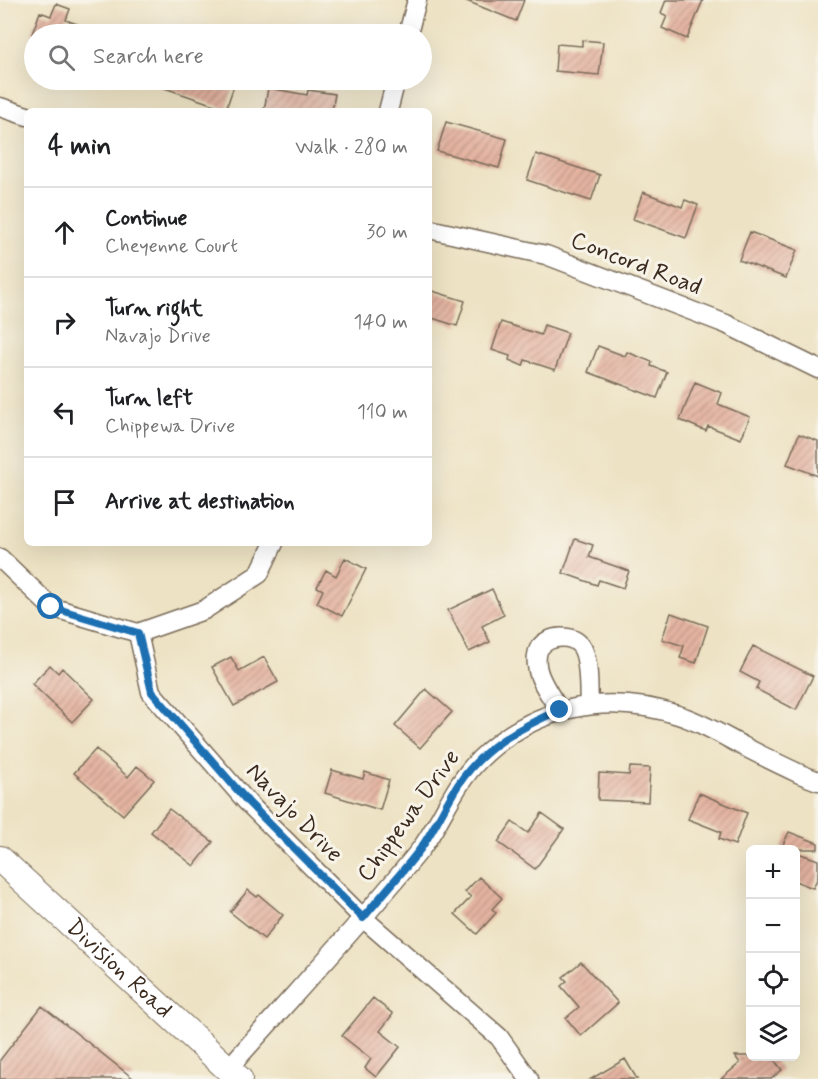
<!DOCTYPE html>
<html lang="en">
<head>
<meta charset="utf-8">
<style>
	body { margin:0; font-family:Mynerve,sans-serif; background:#f6f6f6; color:#202124 }
	.controls { position:absolute; right:18px; bottom:18px; display:grid; overflow:hidden; border-radius:9px; box-shadow:0 6px 24px #0002 }
	.controls button { width:54px; height:54px; display:grid; place-items:center; padding:0; border:0; border-bottom:2px solid #e0e0e0; background:#fff; color:#202124; font:30px sans-serif }
	.stop { position:absolute; width:18px; height:18px; margin:-14px; border:4px solid #1f6fb2; border-radius:50%; background:#fff }
	.stop.end { background:#1f6fb2; border-color:#fff; box-shadow:0 2px 6px #0008 }
	.list { margin:0; padding:0; list-style:none }
	h2 { display:flex; justify-content:space-between; align-items:center; height:78px; margin:0; padding:0 24px; font-size:26px }
	h2 small { font-size:20px; font-weight:400; color:#757577 }
	.list li { display:grid; grid-template-columns:39px 1fr auto; gap:18px; align-items:center; box-sizing:border-box; height:90px; padding:0 24px; border-top:2px solid #e0e0e0 }
	.list b { display:block; font-size:22px; white-space:nowrap }
	.list p { margin:0; font-size:20px; white-space:nowrap; color:#757577 }
	.list em { font-size:20px; font-style:normal; color:#757577 }
	.icon { flex:none; width:33px; height:33px; fill:none; stroke:currentColor; stroke-width:2; stroke-linecap:round; stroke-linejoin:round }
	.map { position:relative; flex:none; width:818px; height:1079px; overflow:hidden }
	.search { position:absolute; background:#fff; box-shadow:0 6px 24px #0002; left:24px; top:24px; width:408px; height:66px; display:flex; align-items:center; gap:15px; box-sizing:border-box; padding:0 21px; border-radius:33px; color:#757577; font-size:22px }
	.panel { position:absolute; background:#fff; box-shadow:0 6px 24px #0002; left:24px; top:108px; width:408px; height:438px; border-radius:9px }
	.map>svg:first-child { display:block }
	.building { fill:url(#building-hatch) }
	.lines { fill:none; stroke-linecap:round; stroke-linejoin:round }
	.street-casing { stroke:#796a58; stroke-width:21 }
	.secondary-casing { stroke:#796a58; stroke-width:28 }
	.street { stroke:#fff; stroke-width:18 }
	.secondary { stroke:#fff; stroke-width:26 }
	.route { stroke:#1f6fb2; stroke-width:8 }
	.labels { text-anchor:middle; dominant-baseline:central; stroke-width:6; stroke-linejoin:round; paint-order:stroke }
	.street-label { font-size:24px; fill:#3b2a1e; stroke:#f7f3e8 }
</style>
</head>
<body>
<div class="map">
<svg width="818" height="1079" viewBox="0 0 818 1079">
	<defs>
		<pattern id="building-hatch" width="6" height="6" patternUnits="userSpaceOnUse" patternTransform="scale(1.5)"><rect width="6" height="6" fill="#e5b4a1"/><path d="M-1 1l2-2M0 6l6-6M5 7l2-2" fill="none" stroke="#bb9383"/></pattern>
	</defs>
	<rect width="100%" height="100%" fill="#f7f3e8"/>
	<filter id="ink" filterUnits="userSpaceOnUse"><feTurbulence type="fractalNoise" baseFrequency=".0167" numOctaves="2"/><feDisplacementMap in="SourceGraphic" scale="12" xChannelSelector="R" yChannelSelector="G"/><feConvolveMatrix kernelMatrix="1 2 1 2 8 2 1 2 1" color-interpolation-filters="sRGB"/></filter>
	<filter id="wash" filterUnits="userSpaceOnUse"><feTurbulence type="fractalNoise" baseFrequency=".008" numOctaves="4" result="noise"/><feDisplacementMap in="SourceGraphic" scale="24" xChannelSelector="R" yChannelSelector="G"/><feGaussianBlur stdDeviation="1.35" result="paint"/><feColorMatrix in="noise" values="0 0 0 0 0 0 0 0 0 0 0 0 0 0 0 0 0 1.4 0 .05"/><feComposite in="paint" operator="in"/></filter>
	<g filter="url(#wash)">
		<rect width="100%" height="100%" fill="#ede2c3"/>
		<g id="blocks">
			<!-- building -->
			<path class="building" d="M 464,0 L 524,0 L 516,21 Z
				M 666,0 L 703,0 L 687,39 L 662,28 L 667,16 L 661,13 Z
				M 56,4 L 70,9 L 66,20 L 102,33 L 101,34 L 32,34 L 40,12 L 51,16 Z
				M 582,40 L 603,42 L 599,75 L 555,71 L 557,44 L 582,46 Z
				M 147,80 L 236,80 L 226,109 L 147,82 Z
				M 268,88 L 307,95 L 308,90 L 335,94 L 332,111 L 264,111 Z
				M 446,122 L 507,139 L 499,168 L 437,151 Z
				M 536,154 L 600,175 L 591,201 L 527,180 Z
				M 643,192 L 682,207 L 685,200 L 698,205 L 686,238 L 633,219 Z
				M 750,232 L 797,250 L 786,278 L 739,260 Z
				M 429,290 L 465,301 L 457,326 L 429,317 Z
				M 501,322 L 541,335 L 544,325 L 568,333 L 555,370 L 525,360 L 523,366 L 509,360 L 510,356 L 492,350 Z
				M 598,346 L 625,356 L 627,352 L 652,362 L 651,366 L 667,372 L 657,398 L 588,372 Z
				M 695,382 L 722,393 L 718,404 L 750,417 L 741,439 L 708,426 L 706,431 L 680,420 Z
				M 799,434 L 818,441 L 818,476 L 787,464 Z
				M 575,539 L 593,545 L 589,557 L 629,571 L 623,588 L 599,580 L 597,585 L 563,573 Z
				M 345,558 L 366,569 L 342,616 L 317,603 L 323,590 L 317,587 L 326,570 L 336,576 Z
				M 492,589 L 504,615 L 482,626 L 490,642 L 469,652 L 448,610 Z
				M 671,613 L 708,626 L 696,663 L 680,658 L 684,646 L 662,639 Z
				M 753,646 L 813,676 L 796,710 L 756,689 L 759,682 L 740,672 Z
				M 231,657 L 239,671 L 264,657 L 278,682 L 234,706 L 212,667 Z
				M 50,665 L 58,673 L 62,668 L 94,699 L 72,722 L 32,684 Z
				M 426,689 L 452,712 L 420,748 L 395,726 Z
				M 96,749 L 128,777 L 137,766 L 154,780 L 123,815 L 74,773 Z
				M 630,767 L 650,768 L 648,802 L 598,800 L 599,773 L 629,775 Z
				M 332,770 L 363,779 L 365,772 L 389,780 L 380,810 L 325,793 Z
				M 699,793 L 747,813 L 735,845 L 719,839 L 721,832 L 688,819 Z
				M 169,809 L 213,842 L 194,866 L 151,832 Z
				M 542,813 L 564,829 L 535,869 L 498,842 L 512,822 L 528,833 Z
				M 789,832 L 818,843 L 818,849 L 781,849 Z
				M 795,852 L 818,860 L 818,877 L 813,888 L 795,881 Z
				M 479,877 L 502,898 L 492,909 L 496,913 L 477,934 L 455,914 L 471,897 L 465,892 Z
				M 248,890 L 257,897 L 259,895 L 283,915 L 264,939 L 230,912 Z
				M 581,962 L 618,1003 L 581,1036 L 566,1018 L 579,1007 L 561,986 L 567,981 L 563,977 Z
				M 373,998 L 393,1014 L 380,1031 L 400,1047 L 376,1077 L 365,1068 L 371,1059 L 342,1036 Z
				M 42,1006 L 134,1079 L 0,1079 L 0,1060 Z
				M 735,1056 L 771,1056 L 782,1070 L 771,1079 L 721,1079 L 740,1063 Z
				M 625,1059 L 637,1079 L 591,1079 Z"/>
		</g>
	</g>
	<g filter="url(#ink)">
		<use href="#blocks" fill-opacity="0" stroke="#796a58" stroke-width="1.5"/>
		<g class="lines">
			<!-- street casing -->
			<g class="street-casing">
				<path id="street" d="M 408,34 L 417,0
					M 0,107 L 27,116
					M 388,111 L 396,80
					M 429,229 L 546,255 L 726,324 L 818,369
					M 0,558 L 51,607 L 138,633
					M 138,633 L 151,692 L 247,802 L 363,918 L 499,1037 L 529,1079
					M 138,633 L 204,610 L 259,574 L 274,543
					M 559,710 C 552,697 538,680 537,665 C 536,659 537,651 540,647 C 550,635 572,634 581,646 C 590,658 588,690 589,705
					M 228,1069 C 292,996 359,926 420,850 C 442,821 453,785 480,759 C 534,706 606,692 678,715 C 701,722 722,735 743,746 C 762,756 781,765 800,774 L 818,781"/>
			</g>
			<!-- secondary casing -->
			<g class="secondary-casing">
				<g id="secondary">
					<path id="s1" d="M 0,859 L 239,1079"/>
				</g>
			</g>
			<!-- street -->
			<use href="#street" class="street"/>
			<!-- secondary -->
			<use href="#secondary" class="secondary"/>
		</g>
	</g>
	<g class="lines" filter="url(#ink)">
		<!-- route -->
		<path class="route" d="M 51,607 L 138,633 L 152,692 L 248,802 L 363,918 C 382,895 403,872 421,848 C 435,828 445,805 458,785 C 483,747 520,727 560,710"/>
	</g>
	<g class="labels">
		<!-- street labels -->
		<g class="street-label">
			<text transform="translate(636 264) rotate(21)">Concord Road</text>
			<text transform="translate(294 813) rotate(46)">Navajo Drive</text>
			<text transform="translate(409 816) rotate(-54)">Chippewa Drive</text>
			<text stroke="none"><textPath href="#s1" startOffset="162">Division Road</textPath></text>
		</g>
	</g>
</svg>
<div class="controls">
<button>+</button>
<button>−</button>
<button><svg class="icon" aria-label="locate" viewBox="0 0 24 24"><circle cx="12" cy="12" r="6"/><path d="M12 2v4M12 18v4M2 12h4M18 12h4"/></svg></button>
<button><svg class="icon" aria-label="layers" viewBox="0 0 24 24"><path d="M12 4l9 5-9 5-9-5zM3 14l9 5 9-5"/></svg></button>
</div>
<div class="stop" style="left:51px;top:607px"></div>
<div class="stop end" style="left:560px;top:710px"></div>
<div class="search"><svg class="icon" aria-label="search" viewBox="0 0 24 24"><circle cx="10" cy="10" r="6"/><path d="M15 15l6 6"/></svg>Search here</div>
<section class="panel">
<h2>4 min<small>Walk · 280 m</small></h2>
<ul class="list">
<li><svg class="icon" aria-label="ahead" viewBox="0 0 24 24"><path d="M12 20V5M6 11l6-6 6 6"/></svg><div><b>Continue</b><p>Cheyenne Court</p></div><em>30 m</em></li>
<li><svg class="icon" aria-label="right" viewBox="0 0 24 24"><path d="M7 20v-9h11M14 6l5 5-5 5"/></svg><div><b>Turn right</b><p>Navajo Drive</p></div><em>140 m</em></li>
<li><svg class="icon" aria-label="left" viewBox="0 0 24 24"><path d="M17 20v-9H6M10 6l-5 5 5 5"/></svg><div><b>Turn left</b><p>Chippewa Drive</p></div><em>110 m</em></li>
<li><svg class="icon" aria-label="arrive" viewBox="0 0 24 24"><path d="M6 21V4h12l-3 4 3 4H6"/></svg><div><b>Arrive at destination</b></div></li>
</ul>
</section>
</div>
</body>
</html>
